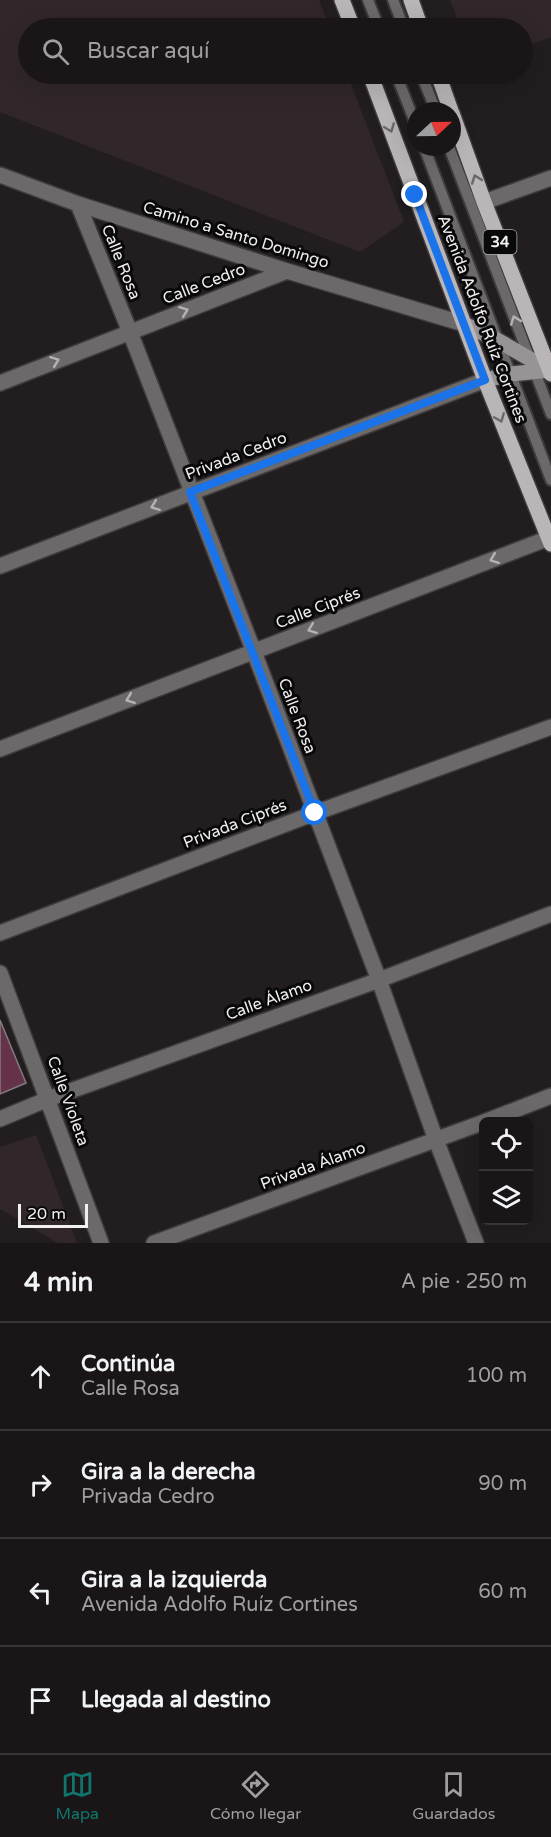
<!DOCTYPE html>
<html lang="es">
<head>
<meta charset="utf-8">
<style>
	body { margin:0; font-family:"Varela Round",sans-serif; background:#272325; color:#f1f3f6 }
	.controls { position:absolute; right:18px; bottom:18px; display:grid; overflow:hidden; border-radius:9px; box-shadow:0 6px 24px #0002 }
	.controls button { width:54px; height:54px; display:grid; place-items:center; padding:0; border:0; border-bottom:2px solid #383537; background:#1a1618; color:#f1f3f6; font:30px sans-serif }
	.compass { position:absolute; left:407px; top:102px; width:54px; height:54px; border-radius:50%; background:#1a1618; box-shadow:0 6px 24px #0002; rotate:68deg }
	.scale { position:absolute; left:18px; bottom:15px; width:70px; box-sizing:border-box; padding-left:6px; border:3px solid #f2eff0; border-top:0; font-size:16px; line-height:21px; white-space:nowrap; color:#f2eff0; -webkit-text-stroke:4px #0a0909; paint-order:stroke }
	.stop { position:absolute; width:18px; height:18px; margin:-14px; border:4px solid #1a73e8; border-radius:50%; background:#fff }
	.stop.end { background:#1a73e8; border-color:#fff; box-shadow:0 2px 6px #0008 }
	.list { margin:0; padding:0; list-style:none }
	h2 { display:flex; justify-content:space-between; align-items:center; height:78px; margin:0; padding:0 24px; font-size:26px }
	h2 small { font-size:20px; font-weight:400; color:#9f9fa2 }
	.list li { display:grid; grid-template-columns:39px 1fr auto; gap:18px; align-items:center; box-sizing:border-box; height:108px; padding:0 24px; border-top:2px solid #383537 }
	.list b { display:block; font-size:22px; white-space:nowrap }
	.list p { margin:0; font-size:20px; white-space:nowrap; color:#9f9fa2 }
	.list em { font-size:20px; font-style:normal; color:#9f9fa2 }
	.icon { flex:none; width:33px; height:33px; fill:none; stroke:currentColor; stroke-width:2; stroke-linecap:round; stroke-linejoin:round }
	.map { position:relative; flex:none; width:551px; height:1243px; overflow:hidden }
	.search { position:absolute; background:#1a1618; box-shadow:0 6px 24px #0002; left:18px; right:18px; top:18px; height:66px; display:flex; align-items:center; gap:15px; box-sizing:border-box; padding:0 21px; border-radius:33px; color:#9f9fa2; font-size:22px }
	.sheet { height:510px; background:#1a1618 }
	nav { display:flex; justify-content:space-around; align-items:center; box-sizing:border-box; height:84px; border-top:2px solid #383537; background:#1a1618; font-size:16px; color:#9f9fa2 }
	nav a { display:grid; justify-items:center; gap:3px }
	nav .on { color:#0f766e }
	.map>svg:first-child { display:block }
	.built { fill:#31272b }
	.building { fill:#65324a; stroke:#817c7e; stroke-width:1.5 }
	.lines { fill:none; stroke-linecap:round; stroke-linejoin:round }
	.lane-casing { stroke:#3f3b3d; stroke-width:14 }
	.street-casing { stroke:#3f3b3d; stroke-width:18 }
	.secondary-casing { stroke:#3f3b3d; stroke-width:18 }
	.primary-casing { stroke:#3f3b3d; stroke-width:18 }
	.lane { stroke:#6c696a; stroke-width:10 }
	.street { stroke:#6c696a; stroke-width:15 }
	.secondary { stroke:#989495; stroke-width:15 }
	.primary { stroke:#bab5b7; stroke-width:15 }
	.oneway { stroke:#6b6869 }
	.oneway2 { stroke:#b6b3b4 }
	.route { stroke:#1a73e8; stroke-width:8 }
	.labels { text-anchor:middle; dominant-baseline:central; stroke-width:6; stroke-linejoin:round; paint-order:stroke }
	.shield { fill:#0a0909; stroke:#acaaab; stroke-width:1.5 }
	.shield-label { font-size:15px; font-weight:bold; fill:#f2eff0 }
	.street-label { font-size:16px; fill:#f2eff0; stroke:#0a0909 }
</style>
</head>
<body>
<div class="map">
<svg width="551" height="1243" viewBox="0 0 551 1243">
	<rect width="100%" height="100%" fill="#221e20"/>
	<!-- built -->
	<path class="built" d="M 0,0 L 319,0 L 330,28 L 28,28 L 28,74 L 347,74 L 404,222 L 360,252 L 0,112 Z
		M 450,0 L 551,0 L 551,37 L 523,48 L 522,28 L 461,28 Z
		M 36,1135 L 77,1243 L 58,1243 L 0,1209 L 0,1147 Z"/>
	<!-- building -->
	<path class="building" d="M 0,1020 L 26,1083 L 0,1094 Z"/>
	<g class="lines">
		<!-- lane casing -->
		<g class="lane-casing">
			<path id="lane" d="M 368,0 L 379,28
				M 393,0 L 404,28
				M 396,74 L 416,125
				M 421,74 L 436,111
				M 424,147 L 551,480
				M 449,147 L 551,414"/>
		</g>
		<!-- street casing -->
		<g class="street-casing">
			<path id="street" d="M 0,175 L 78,204 L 287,271 L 464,324
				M 484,202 L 551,178
				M 78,204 L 130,332 L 254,652 L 379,980 L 436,1140 L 476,1243
				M 0,383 L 287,271
				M 0,566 L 485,380
				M 0,749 L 549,538
				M 0,933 L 315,813 L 551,727
				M 0,973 L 101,1243
				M 0,1119 L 48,1099 L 379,980 L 551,914
				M 484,1122 L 551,1096
				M 154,1243 L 484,1122"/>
		</g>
		<!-- secondary casing -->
		<g class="secondary-casing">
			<path id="secondary" d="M 464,324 L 497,340 L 551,371
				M 485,380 L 511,374 L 550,370"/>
		</g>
		<!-- primary casing -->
		<g class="primary-casing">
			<path id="primary" d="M 342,0 L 353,28
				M 411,0 L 421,28
				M 370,74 L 485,380 L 551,544
				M 438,74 L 451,111
				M 452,113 L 484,202 L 551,374"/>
		</g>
		<!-- lane -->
		<use href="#lane" class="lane"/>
		<!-- street -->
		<use href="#street" class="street"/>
		<!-- secondary -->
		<use href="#secondary" class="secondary"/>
		<!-- primary -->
		<use href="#primary" class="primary"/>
	</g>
	<!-- one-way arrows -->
	<defs><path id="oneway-chevron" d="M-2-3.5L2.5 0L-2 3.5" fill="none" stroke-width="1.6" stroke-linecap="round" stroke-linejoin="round" transform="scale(1.5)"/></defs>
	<g class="oneway">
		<use href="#oneway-chevron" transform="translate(390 128) rotate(69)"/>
		<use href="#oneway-chevron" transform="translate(476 179) rotate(-110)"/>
		<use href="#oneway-chevron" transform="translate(500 418) rotate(68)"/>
	</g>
	<g class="oneway2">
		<use href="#oneway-chevron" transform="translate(184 311) rotate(-21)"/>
		<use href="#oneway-chevron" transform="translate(515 320) rotate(-111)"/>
		<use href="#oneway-chevron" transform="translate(55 361) rotate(-21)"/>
		<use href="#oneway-chevron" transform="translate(155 506) rotate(159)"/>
		<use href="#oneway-chevron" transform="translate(494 559) rotate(159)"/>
		<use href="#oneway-chevron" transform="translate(312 629) rotate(159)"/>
		<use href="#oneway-chevron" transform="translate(130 699) rotate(159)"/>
	</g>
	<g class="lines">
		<!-- route -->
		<path class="route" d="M 315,813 L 190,492 L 485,380 L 415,195"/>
	</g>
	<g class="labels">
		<!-- shield labels -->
		<rect class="shield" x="483.5" y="230" width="33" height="24" rx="4.5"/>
		<g class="shield-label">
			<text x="500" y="242">34</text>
		</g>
		<!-- street labels -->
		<g class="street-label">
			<text transform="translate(236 235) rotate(17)">Camino a Santo Domingo</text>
			<text transform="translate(121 262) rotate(68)">Calle Rosa</text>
			<text transform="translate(204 284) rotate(-21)">Calle Cedro</text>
			<text transform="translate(482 319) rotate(69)">Avenida Adolfo Ruíz Cortines</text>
			<text transform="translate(236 456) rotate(-21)">Privada Cedro</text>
			<text transform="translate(318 608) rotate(-21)">Calle Ciprés</text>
			<text transform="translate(297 716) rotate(69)">Calle Rosa</text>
			<text transform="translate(235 824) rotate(-21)">Privada Ciprés</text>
			<text transform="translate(269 1000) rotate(-20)">Calle Álamo</text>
			<text transform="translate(68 1101) rotate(70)">Calle Violeta</text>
			<text transform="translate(313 1166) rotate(-20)">Privada Álamo</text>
		</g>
	</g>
</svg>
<div class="controls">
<button><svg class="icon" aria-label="locate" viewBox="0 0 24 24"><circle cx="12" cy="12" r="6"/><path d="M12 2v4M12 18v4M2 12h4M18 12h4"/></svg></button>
<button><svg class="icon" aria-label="layers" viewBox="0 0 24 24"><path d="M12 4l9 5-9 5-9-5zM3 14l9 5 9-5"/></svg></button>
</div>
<svg class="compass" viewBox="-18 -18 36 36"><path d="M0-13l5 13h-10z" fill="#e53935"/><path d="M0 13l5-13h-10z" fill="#9f9fa2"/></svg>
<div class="scale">20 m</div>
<div class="stop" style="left:315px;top:813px"></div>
<div class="stop end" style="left:415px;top:195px"></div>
<div class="search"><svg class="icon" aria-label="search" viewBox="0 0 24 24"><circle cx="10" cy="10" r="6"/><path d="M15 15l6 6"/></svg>Buscar aquí</div>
</div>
<section class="sheet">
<h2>4 min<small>A pie · 250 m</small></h2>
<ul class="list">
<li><svg class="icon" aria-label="ahead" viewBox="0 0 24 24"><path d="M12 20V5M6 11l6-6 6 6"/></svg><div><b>Continúa</b><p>Calle Rosa</p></div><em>100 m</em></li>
<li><svg class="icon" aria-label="right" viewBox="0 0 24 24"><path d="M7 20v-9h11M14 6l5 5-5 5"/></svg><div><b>Gira a la derecha</b><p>Privada Cedro</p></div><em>90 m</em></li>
<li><svg class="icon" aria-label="left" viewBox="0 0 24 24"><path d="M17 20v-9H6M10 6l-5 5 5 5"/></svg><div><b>Gira a la izquierda</b><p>Avenida Adolfo Ruíz Cortines</p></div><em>60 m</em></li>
<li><svg class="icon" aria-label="arrive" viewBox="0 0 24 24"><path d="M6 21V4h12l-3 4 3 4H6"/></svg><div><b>Llegada al destino</b></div></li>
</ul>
</section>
<nav>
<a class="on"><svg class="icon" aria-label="map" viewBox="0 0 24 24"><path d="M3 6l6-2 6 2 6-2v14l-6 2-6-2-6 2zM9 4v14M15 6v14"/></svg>Mapa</a>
<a><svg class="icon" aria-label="directions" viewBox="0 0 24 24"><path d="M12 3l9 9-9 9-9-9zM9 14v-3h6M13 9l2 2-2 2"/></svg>Cómo llegar</a>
<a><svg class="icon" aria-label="saved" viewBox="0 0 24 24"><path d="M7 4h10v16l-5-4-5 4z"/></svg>Guardados</a>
</nav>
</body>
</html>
